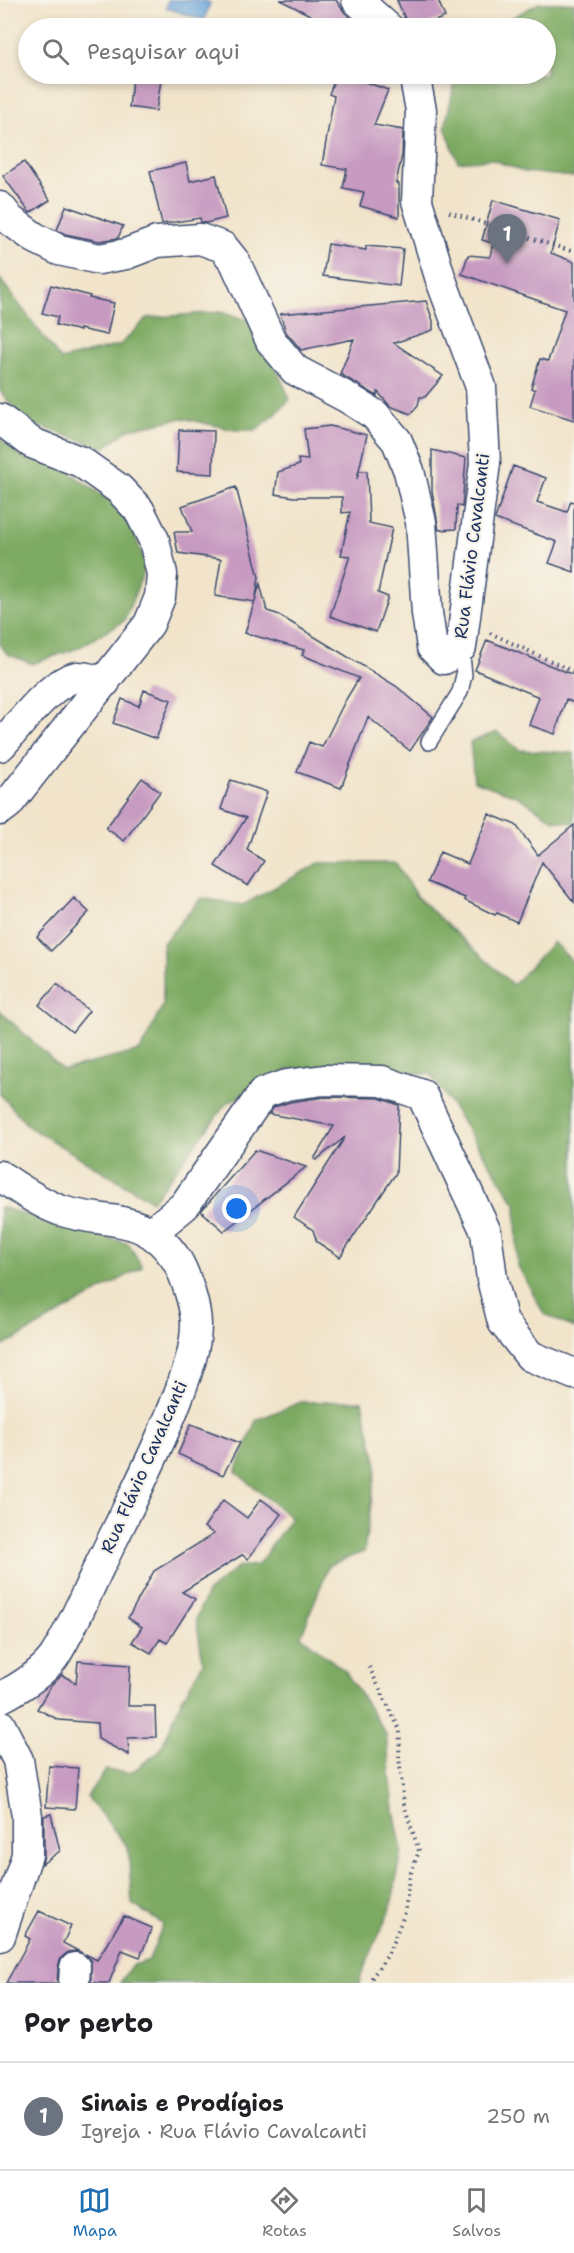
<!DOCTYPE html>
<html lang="pt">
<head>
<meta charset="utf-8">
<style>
	body { margin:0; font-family:"Shantell Sans",sans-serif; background:#f2f2f2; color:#202124 }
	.you { position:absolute; left:237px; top:1209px; width:21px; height:21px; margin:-15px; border:4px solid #fff; border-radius:50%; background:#1a73e8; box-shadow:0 0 0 9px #1a73e833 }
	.badge { display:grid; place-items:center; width:39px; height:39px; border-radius:50%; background:#1f6fb2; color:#fff; font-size:20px; font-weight:700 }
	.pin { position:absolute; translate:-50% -50px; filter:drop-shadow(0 2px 3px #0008) }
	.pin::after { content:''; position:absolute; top:32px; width:21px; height:18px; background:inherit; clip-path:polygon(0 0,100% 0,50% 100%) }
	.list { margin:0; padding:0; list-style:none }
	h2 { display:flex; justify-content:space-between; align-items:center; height:78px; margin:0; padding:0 24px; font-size:26px }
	h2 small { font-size:20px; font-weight:400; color:#757577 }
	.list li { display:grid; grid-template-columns:39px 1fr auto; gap:18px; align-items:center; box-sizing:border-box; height:108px; padding:0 24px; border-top:2px solid #e0e0e0 }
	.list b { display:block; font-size:22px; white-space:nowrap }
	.list p { margin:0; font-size:20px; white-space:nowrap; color:#757577 }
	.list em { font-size:20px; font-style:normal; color:#757577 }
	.icon { flex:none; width:33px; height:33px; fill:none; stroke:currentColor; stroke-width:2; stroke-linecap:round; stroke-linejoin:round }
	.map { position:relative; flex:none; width:574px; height:1983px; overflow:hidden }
	.search { position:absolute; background:#fff; box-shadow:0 3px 9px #0003; left:18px; right:18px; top:18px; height:66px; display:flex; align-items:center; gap:15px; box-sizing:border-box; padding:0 21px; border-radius:33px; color:#757577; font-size:22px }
	.sheet { height:186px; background:#fff }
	nav { display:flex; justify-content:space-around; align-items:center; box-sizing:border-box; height:84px; border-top:2px solid #e0e0e0; background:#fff; font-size:16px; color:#757577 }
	nav a { display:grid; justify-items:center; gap:3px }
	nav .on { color:#1f6fb2 }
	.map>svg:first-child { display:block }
	.forest { fill:#7daa62; stroke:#4c6c60; stroke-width:1.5 }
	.water { fill:#68a3d9; stroke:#42699c; stroke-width:1.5 }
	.building { fill:#c79ac1 }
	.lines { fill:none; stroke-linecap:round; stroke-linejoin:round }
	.lane-casing { stroke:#3b4a6e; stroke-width:18 }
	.street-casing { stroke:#3b4a6e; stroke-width:33 }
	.path { stroke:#3b4a6e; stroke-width:4; stroke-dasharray:1.5 4.5; stroke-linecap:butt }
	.lane { stroke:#fff; stroke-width:15 }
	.street { stroke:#fff; stroke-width:30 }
	.labels { text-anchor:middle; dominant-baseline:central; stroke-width:4.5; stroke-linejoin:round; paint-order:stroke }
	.street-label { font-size:18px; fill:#1b2f5e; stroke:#f7f3e8 }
</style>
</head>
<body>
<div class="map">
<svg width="574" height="1983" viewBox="0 0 574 1983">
	<rect width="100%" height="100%" fill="#f7f3e8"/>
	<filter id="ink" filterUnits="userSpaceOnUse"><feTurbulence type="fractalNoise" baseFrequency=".0167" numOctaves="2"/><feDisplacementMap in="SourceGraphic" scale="12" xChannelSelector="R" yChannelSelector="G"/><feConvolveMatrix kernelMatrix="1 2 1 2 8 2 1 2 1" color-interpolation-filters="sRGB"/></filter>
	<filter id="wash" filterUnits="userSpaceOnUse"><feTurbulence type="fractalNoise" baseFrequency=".008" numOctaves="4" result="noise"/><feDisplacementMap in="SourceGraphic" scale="24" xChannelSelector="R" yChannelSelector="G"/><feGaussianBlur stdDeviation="1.35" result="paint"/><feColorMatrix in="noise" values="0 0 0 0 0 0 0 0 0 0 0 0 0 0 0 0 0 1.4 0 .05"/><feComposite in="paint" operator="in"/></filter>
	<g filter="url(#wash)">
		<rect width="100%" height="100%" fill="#f1e4ca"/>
		<!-- forest -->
		<path class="forest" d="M 539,3 L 574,3 L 574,177 L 525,172 L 491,159 L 458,162 L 445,127 L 456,76 L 457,74 L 546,74 L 546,28 L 493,28 Z
			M 0,279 L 61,360 L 120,345 L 147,318 L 220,312 L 255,322 L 290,399 L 275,415 L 256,430 L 235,430 L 182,418 L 129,429 L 104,448 L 24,421 L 0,391 Z
			M 0,437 L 18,454 L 59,465 L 127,513 L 146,566 L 124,621 L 78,648 L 32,664 L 7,654 L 0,644 Z
			M 497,732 L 520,750 L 574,753 L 574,823 L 554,820 L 519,797 L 474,781 L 470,742 Z
			M 319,863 L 396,863 L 416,896 L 513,985 L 553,942 L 574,963 L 574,1328 L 544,1314 L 517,1264 L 516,1204 L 431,1074 L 290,1069 L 226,1104 L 152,1201 L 29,1127 L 0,1094 L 0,1011 L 63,1070 L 140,1051 L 163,1005 L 163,943 L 201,898 L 243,905 Z
			M 0,1207 L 129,1244 L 142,1267 L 0,1348 Z
			M 362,1401 L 377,1464 L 364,1552 L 329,1565 L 301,1636 L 345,1671 L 386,1734 L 394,1810 L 402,1851 L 391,1907 L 360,1978 L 360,1983 L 120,1983 L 131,1966 L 149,1960 L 163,1924 L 132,1904 L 128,1847 L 87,1797 L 106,1770 L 130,1773 L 160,1751 L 182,1699 L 203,1663 L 196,1618 L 207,1593 L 238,1567 L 258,1565 L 291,1518 L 236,1472 L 256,1420 L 301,1402 Z"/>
		<!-- water -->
		<path class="water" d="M 168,0 L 202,0 L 210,3 L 204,20 L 166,8 Z"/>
		<g id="blocks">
			<!-- building -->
			<path class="building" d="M 280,0 L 336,0 L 345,13 L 363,28 L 336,28 Z
				M 397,0 L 438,0 L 445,17 L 417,28 L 409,28 Z
				M 133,74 L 162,74 L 156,111 L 129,107 Z
				M 337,74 L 343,74 L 388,90 L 374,125 L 403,130 L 402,155 L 396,183 L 399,184 L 399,217 L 360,206 L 364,192 L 343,188 L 347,169 L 322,165 L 334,96 L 329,94 Z
				M 24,162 L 50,200 L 30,213 L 3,176 Z
				M 186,163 L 190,181 L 216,175 L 226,218 L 206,223 L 201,222 L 200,218 L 162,224 L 150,171 Z
				M 493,200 L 560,220 L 551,253 L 574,262 L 574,420 L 530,406 L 535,390 L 531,388 L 540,359 L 548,361 L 565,310 L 462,274 L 468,255 L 490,257 L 493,243 L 482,240 Z
				M 66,206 L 123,226 L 118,238 L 99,241 L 65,234 L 57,230 Z
				M 328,244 L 366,250 L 366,246 L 403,249 L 399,286 L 323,276 Z
				M 51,285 L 90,296 L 89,298 L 114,303 L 107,335 L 80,329 L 80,331 L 56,325 L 58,317 L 42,313 Z
				M 426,301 L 433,321 L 433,330 L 394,343 L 443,376 L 425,397 L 420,397 L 418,405 L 411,414 L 390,406 L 378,392 L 377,396 L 340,374 L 354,339 L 301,350 L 286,332 L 280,314 Z
				M 330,426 L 367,435 L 357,479 L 359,471 L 367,471 L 369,523 L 392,528 L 378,593 L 388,597 L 376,632 L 330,616 L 350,556 L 341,555 L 350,512 L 342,513 L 342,497 L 294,497 L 275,494 L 278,472 L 299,465 L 298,459 L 308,460 L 304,429 Z
				M 179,430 L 214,431 L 213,474 L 177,472 Z
				M 432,450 L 466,458 L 462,507 L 457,505 L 456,529 L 439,530 L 432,491 Z
				M 513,466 L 546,478 L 537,502 L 567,512 L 571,501 L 574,502 L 574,572 L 549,563 L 557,542 L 495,519 Z
				M 236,487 L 259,577 L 255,602 L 215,596 L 221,559 L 178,553 L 174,532 L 192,532 L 182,506 Z
				M 260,584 L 267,611 L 277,614 L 396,686 L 433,717 L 410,751 L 368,717 L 341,788 L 297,772 L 309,742 L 322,747 L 345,701 L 359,678 L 302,655 L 304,650 L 245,633 Z
				M 487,640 L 574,675 L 574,703 L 566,699 L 555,734 L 529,725 L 539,697 L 475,670 Z
				M 144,690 L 171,700 L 156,739 L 113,723 L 122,699 L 139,706 Z
				M 142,778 L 160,792 L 124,841 L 106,828 Z
				M 231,780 L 267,792 L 247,850 L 264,861 L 248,886 L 215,866 L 246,818 L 221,809 Z
				M 489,814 L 516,825 L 538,855 L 574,825 L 574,902 L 542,862 L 517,922 L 497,913 L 495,915 L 464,900 L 465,898 L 427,882 L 440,852 L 468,864 Z
				M 74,898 L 89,912 L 51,951 L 37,937 Z
				M 57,984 L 89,1011 L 72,1032 L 39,1005 Z
				M 325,1097 L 379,1098 L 399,1105 L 396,1173 L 340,1257 L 317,1242 L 313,1230 L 294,1217 L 345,1137 L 316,1160 L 314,1159 L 334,1126 L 269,1114 L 274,1107 L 290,1102 Z
				M 255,1150 L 306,1167 L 224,1231 L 201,1211 Z
				M 191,1424 L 240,1443 L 223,1475 L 178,1454 Z
				M 261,1499 L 281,1514 L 248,1559 L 242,1555 L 182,1592 L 195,1599 L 167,1643 L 160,1639 L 151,1653 L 132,1642 L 142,1627 L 128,1618 L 154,1571 L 214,1534 L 204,1527 L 223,1500 L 247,1518 Z
				M 78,1661 L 130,1665 L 128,1706 L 155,1706 L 156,1737 L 128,1738 L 129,1755 L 98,1739 L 97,1723 L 59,1720 L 37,1709 L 50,1687 L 62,1675 L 76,1683 Z
				M 49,1766 L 78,1768 L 75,1809 L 46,1807 Z
				M 51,1814 L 60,1851 L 42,1864 L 44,1855 L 44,1816 Z
				M 39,1911 L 71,1926 L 63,1943 L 82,1953 L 76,1951 L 68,1952 L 61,1958 L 58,1967 L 57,1983 L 6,1983 L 30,1939 L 25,1936 Z
				M 124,1916 L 152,1928 L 140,1957 L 122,1950 L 109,1983 L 91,1983 L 91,1961 L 85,1954 L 97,1960 Z"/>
		</g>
	</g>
	<g filter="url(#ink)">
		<use href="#blocks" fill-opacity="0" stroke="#3b4a6e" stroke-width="1.5"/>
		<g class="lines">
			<!-- lane casing -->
			<g class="lane-casing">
				<path id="lane" d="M 429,742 L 460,692 L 464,675 L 461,647"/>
			</g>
			<!-- street casing -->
			<g class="street-casing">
				<path id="street" d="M 357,0 L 388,28
					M 0,207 L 10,220 L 35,238 L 59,250 L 99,259 L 126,254 L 157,242 L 200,239 L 223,247 L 235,262 L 271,341 L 295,370 L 348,398 L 375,415 L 397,441 L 409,471 L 421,522 L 427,613 L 432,647 L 444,659 L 461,647 L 485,463 L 481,387 L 441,280 L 417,201 L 421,110 L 414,74
					M 0,419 L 32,443 L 81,462 L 119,489 L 139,510 L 154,540 L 162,574 L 160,597 L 149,624 L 8,804 L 0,810
					M 0,746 C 18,727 51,681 77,677 C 85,676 97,681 105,682
					M 0,1176 C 18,1188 38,1202 59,1210 C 106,1226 143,1210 176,1259 C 185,1273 196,1307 196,1324 C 196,1353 184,1380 174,1407 C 152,1462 125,1514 99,1567 C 86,1594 70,1633 54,1657 C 41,1675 19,1688 0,1698
					M 152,1232 L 184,1206 L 263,1093 L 286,1085 L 324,1080 L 382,1081 L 422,1095 L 486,1232 L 492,1279 L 503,1322 L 530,1356 L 574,1374
					M 0,1725 L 18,1760 L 27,1816 L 27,1855 L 0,1936
					M 74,1983 L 75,1968"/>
			</g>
			<!-- path -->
			<path class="path" d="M 449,212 L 574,252
				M 490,633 L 574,672
				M 369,1667 L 400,1730 L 399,1757 L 404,1805 L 419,1851 L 409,1878 L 405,1913 L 387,1956 L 371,1979 L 371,1983"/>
			<!-- lane -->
			<use href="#lane" class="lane"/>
			<!-- street -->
			<use href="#street" class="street"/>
		</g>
	</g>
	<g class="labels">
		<!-- street labels -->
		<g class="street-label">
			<text transform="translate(472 546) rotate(-83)">Rua Flávio Cavalcanti</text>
			<text transform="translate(144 1467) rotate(-66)">Rua Flávio Cavalcanti</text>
		</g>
	</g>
</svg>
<div class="you"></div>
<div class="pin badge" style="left:507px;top:264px;background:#6b7280">1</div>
<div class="search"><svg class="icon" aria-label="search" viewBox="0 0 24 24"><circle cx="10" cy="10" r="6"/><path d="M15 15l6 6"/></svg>Pesquisar aqui</div>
</div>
<section class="sheet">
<h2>Por perto<small></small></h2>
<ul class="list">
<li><span class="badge" style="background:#6b7280">1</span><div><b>Sinais e Prodígios</b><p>Igreja · Rua Flávio Cavalcanti</p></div><em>250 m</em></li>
</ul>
</section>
<nav>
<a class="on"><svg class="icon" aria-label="map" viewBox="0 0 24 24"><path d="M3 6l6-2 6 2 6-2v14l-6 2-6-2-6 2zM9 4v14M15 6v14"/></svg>Mapa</a>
<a><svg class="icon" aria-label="directions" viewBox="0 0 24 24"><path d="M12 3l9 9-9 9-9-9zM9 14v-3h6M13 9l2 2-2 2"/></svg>Rotas</a>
<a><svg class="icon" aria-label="saved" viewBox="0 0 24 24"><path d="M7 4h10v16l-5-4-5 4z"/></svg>Salvos</a>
</nav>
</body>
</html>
